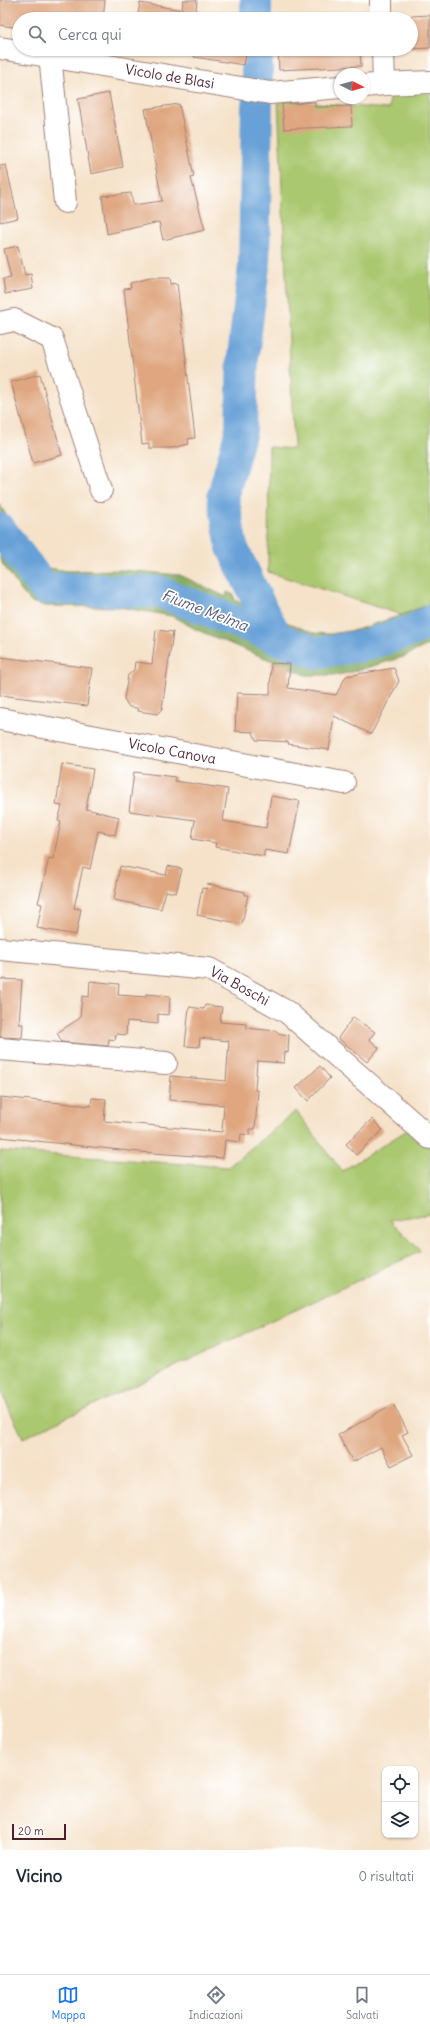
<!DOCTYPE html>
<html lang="it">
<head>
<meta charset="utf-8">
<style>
	body { margin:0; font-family:Delius,sans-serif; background:#f6f6f7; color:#1f2937 }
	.controls { position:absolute; right:12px; bottom:12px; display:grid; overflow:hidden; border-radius:8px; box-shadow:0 1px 3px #0004 }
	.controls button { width:36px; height:36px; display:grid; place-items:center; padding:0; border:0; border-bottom:1px solid #e0e1e3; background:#fff; color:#1f2937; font:20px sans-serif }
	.compass { position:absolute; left:334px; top:68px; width:36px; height:36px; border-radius:50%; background:#fff; box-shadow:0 1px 3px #0004; rotate:95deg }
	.scale { position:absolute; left:12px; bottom:10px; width:54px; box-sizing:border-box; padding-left:4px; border:2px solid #4a1f2b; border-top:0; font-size:11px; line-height:14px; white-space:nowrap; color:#4a1f2b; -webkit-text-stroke:3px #fff; paint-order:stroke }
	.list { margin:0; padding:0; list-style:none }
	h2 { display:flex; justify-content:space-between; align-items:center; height:52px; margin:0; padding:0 16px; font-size:17px }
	h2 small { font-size:13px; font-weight:400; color:#747a83 }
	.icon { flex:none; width:22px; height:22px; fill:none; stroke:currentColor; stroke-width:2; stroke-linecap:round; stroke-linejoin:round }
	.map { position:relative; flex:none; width:430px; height:1850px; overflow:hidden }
	.search { position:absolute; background:#fff; box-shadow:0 1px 3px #0004; left:12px; right:12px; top:12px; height:44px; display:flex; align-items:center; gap:10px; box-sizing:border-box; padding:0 14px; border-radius:22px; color:#747a83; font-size:15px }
	.sheet { height:124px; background:#fff }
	nav { display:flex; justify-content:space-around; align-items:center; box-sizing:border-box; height:56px; border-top:1px solid #e0e1e3; background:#fff; font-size:11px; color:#747a83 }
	nav a { display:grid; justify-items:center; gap:2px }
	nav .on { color:#1a73e8 }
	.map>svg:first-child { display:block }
	.green { fill:#aac870; stroke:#7a744e }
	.forest { fill:#87ac62; stroke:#686646 }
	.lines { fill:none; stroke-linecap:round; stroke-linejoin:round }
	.river { stroke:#68a1d7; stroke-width:32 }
	.building { fill:#dfa67f }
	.minor-casing { stroke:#a0807a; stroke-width:24 }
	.minor { stroke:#fff; stroke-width:22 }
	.labels { text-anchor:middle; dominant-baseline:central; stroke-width:3.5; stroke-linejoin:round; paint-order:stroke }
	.street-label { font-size:14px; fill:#4a1f2b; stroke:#fff }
	.water-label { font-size:15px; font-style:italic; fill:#585a78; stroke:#fff }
</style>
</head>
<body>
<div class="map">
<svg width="430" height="1850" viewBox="0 0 430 1850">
	<rect width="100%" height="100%" fill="#fff"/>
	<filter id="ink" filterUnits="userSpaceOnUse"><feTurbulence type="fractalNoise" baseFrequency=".025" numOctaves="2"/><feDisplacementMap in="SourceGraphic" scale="8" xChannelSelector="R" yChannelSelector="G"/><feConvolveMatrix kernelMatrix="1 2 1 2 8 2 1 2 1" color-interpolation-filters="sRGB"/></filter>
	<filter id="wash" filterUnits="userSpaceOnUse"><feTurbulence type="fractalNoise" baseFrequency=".012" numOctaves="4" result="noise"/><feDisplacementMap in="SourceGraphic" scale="16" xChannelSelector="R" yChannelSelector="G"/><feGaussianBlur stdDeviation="0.9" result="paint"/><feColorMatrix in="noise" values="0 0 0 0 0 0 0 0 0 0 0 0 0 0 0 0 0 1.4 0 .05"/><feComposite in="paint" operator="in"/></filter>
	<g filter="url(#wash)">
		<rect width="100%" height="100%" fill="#f5e2c9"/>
		<!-- green -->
		<path class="green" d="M 391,77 L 430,78 L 430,604 L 402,615 L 268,572 L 269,447 L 294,449 L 278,100 L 389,109 Z
			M 296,1111 L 342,1171 L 412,1127 L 430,1143 L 430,1214 L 390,1220 L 421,1251 L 23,1438 L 0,1390 L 0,1151 L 228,1167 Z"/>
		<!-- forest -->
		<path class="forest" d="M 0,505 L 33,557 L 43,567 L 67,571 L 122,570 L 180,575 L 226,597 L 227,592 L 234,595 L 234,599 L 240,603 L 313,633 L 330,634 L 356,630 L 402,615 L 430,604 L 430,644 L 403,657 L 356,671 L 338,675 L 306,675 L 197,630 L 172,616 L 119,607 L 45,606 L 31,602 L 22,592 L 0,560 Z"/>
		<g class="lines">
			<!-- river -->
			<path class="river" d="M 256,0 L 256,19
				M 257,49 L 257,77
				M 257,106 L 254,266 L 243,356 L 241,430 L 223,496 L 232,547 L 263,612 L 279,640
				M 0,529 L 44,588 L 160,592 L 316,653 L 362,646 L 411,631 L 430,621"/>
		</g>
		<g id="blocks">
			<!-- building -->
			<path class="building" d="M 0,0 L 105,0 L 103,19 L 19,19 L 19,28 L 0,25 Z
				M 183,0 L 197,0 L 195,19 L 137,19 L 140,3 L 182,10 Z
				M 430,15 L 430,48 L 411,49 L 411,16 Z
				M 195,49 L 247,49 L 244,65 L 194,57 Z
				M 278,49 L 360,49 L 361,66 L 279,70 Z
				M 109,93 L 123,167 L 91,174 L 78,99 Z
				M 315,102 L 315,107 L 351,106 L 352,126 L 284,129 L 282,104 Z
				M 179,104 L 194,177 L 191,178 L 205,230 L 163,240 L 159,222 L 107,234 L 102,196 L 131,193 L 133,205 L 162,201 L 145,109 Z
				M 6,165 L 18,218 L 0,222 L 0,166 Z
				M 18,246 L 25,275 L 31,274 L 33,289 L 5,294 L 3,279 L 11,278 L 4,249 Z
				M 150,278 L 170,278 L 171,284 L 177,283 L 195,438 L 188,439 L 189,444 L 173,448 L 149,448 L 149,443 L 142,444 L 124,289 L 131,288 L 130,283 Z
				M 40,374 L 62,455 L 33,463 L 11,382 Z
				M 156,630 L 173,632 L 162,709 L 157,714 L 138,711 L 137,708 L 129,707 L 124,699 L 128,675 L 134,670 L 135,662 L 152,664 Z
				M 0,657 L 92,668 L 87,706 L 0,695 Z
				M 271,663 L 290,664 L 288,688 L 336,695 L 346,676 L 394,668 L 399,681 L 371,734 L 334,716 L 329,750 L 288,744 L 289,742 L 256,740 L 253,732 L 235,731 L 237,693 L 270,694 Z
				M 62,764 L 93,769 L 86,809 L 119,817 L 115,835 L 98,831 L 90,869 L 83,867 L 74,908 L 81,909 L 76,935 L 37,928 L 42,904 L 38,903 L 42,887 L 49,858 L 53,859 L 61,822 L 58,821 L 62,806 L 56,805 Z
				M 134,772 L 175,777 L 175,781 L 228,789 L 223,821 L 266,828 L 271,796 L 300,801 L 289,854 L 264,850 L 264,856 L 215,847 L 216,843 L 192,839 L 195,820 L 129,811 Z
				M 120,866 L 166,875 L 168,866 L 182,869 L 176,893 L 166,891 L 161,909 L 114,900 Z
				M 208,884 L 245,892 L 245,895 L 248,895 L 242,924 L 197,915 L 202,888 L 207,889 Z
				M 0,979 L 22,980 L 19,1024 L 23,1024 L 22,1038 L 0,1037 Z
				M 90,981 L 119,984 L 118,995 L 146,997 L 146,994 L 170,996 L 169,1015 L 158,1014 L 158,1024 L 127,1021 L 126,1035 L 116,1034 L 115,1040 L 109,1039 L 108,1046 L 62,1042 L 57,1033 L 80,1018 L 82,996 L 89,997 Z
				M 205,1005 L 222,1007 L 220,1022 L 246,1024 L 246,1028 L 277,1031 L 277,1033 L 289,1035 L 288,1053 L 285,1052 L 284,1063 L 257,1061 L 255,1090 L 258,1091 L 255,1129 L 250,1129 L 250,1135 L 241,1134 L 240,1142 L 225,1140 L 223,1158 L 139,1152 L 0,1137 L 0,1097 L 91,1106 L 92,1098 L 106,1099 L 104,1121 L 222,1132 L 224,1105 L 169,1100 L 171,1076 L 226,1081 L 229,1041 L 200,1038 L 199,1047 L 185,1046 L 189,1007 L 204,1009 Z
				M 353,1017 L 375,1032 L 369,1039 L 379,1048 L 367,1062 L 338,1038 Z
				M 320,1066 L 330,1078 L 308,1101 L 296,1088 Z
				M 372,1119 L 383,1130 L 356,1155 L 346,1144 Z
				M 393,1404 L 408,1432 L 402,1435 L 413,1455 L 391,1466 L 381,1447 L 353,1462 L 338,1435 Z"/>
		</g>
	</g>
	<g filter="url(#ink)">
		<use href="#blocks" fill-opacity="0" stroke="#a0807a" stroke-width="1"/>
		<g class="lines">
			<!-- minor casing -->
			<g class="minor-casing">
				<g id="minor">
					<path d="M 381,0 L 381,19"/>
					<path id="s1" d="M 0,48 L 270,93 L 340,87"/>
					<path d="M 50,55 L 65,202"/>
					<path d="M 384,84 L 430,82"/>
					<path d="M 364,86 L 384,84 L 383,49"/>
					<path d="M 0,323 L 14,320 L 52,339 L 101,490"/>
					<path id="s2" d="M 0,719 L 344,783"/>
					<path id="s3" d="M 0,949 L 209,969 L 287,1012 L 430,1138"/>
					<path d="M 0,1049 L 166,1063"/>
				</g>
			</g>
			<!-- minor -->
			<use href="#minor" class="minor"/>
		</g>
	</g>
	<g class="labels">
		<!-- street labels -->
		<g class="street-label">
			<text stroke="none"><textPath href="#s1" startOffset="172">Vicolo de Blasi</textPath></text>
			<text stroke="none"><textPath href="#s2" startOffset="175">Vicolo Canova</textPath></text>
			<text stroke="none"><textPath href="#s3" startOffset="245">Via Boschi</textPath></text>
		</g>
		<!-- water labels -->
		<g class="water-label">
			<text transform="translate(205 610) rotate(21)">Fiume Melma</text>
		</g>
	</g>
</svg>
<div class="controls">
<button><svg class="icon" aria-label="locate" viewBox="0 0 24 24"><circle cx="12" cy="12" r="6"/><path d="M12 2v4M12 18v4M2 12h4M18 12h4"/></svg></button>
<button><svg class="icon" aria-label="layers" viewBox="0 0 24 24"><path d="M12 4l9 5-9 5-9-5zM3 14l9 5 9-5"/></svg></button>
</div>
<svg class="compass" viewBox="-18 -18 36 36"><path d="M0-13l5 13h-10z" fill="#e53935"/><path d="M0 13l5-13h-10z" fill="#747a83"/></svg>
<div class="scale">20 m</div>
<div class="search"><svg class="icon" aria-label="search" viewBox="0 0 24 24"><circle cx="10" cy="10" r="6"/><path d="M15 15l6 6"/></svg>Cerca qui</div>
</div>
<section class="sheet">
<h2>Vicino<small>0 risultati</small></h2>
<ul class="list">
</ul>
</section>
<nav>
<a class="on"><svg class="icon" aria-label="map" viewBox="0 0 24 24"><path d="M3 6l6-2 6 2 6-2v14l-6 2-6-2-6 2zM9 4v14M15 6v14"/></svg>Mappa</a>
<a><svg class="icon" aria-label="directions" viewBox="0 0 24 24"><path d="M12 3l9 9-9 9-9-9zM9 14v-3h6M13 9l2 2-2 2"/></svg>Indicazioni</a>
<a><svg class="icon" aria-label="saved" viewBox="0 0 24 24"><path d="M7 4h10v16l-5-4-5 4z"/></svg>Salvati</a>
</nav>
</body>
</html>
